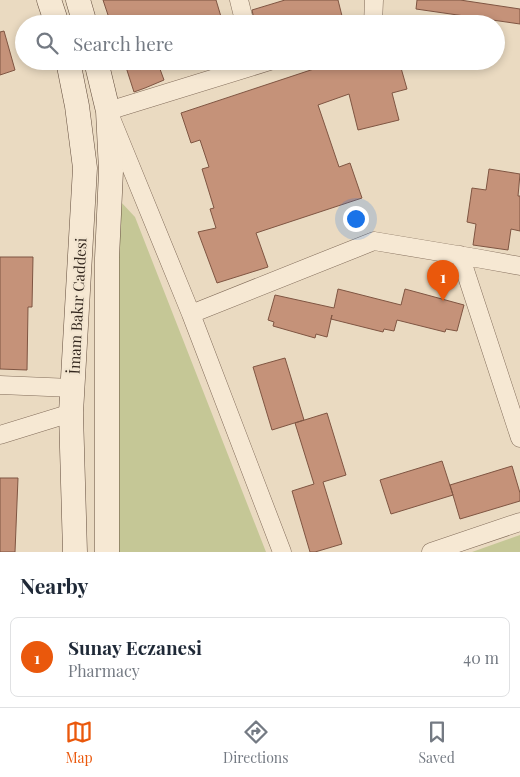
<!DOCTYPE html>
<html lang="en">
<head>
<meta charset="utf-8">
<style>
	body { margin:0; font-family:"Playfair Display",serif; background:#f6f6f7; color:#1f2937 }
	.you { position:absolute; left:355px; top:218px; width:18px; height:18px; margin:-12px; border:4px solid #fff; border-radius:50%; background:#1a73e8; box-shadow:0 0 0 8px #1a73e833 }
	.badge { display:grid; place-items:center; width:32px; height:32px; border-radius:50%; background:#ea580c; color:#fff; font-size:16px; font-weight:700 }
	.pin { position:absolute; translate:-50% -41px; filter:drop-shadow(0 1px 2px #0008) }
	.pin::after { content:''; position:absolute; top:26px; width:18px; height:15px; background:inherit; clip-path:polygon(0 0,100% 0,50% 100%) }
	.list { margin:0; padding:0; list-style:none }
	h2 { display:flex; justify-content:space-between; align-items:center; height:65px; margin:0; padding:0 20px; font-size:21px }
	h2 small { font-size:16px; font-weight:400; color:#747a83 }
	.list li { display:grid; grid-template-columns:32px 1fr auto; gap:15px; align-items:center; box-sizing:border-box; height:80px; margin:0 10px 10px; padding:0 10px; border:1px solid #e0e1e3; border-radius:8px }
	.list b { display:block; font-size:19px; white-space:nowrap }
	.list p { margin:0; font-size:16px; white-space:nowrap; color:#747a83 }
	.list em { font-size:16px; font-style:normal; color:#747a83 }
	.icon { flex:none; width:28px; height:28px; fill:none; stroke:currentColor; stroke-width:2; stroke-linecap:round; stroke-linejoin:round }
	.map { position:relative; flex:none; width:520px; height:552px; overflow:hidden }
	.search { position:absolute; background:#fff; box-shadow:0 2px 8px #0003; left:15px; right:15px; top:15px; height:55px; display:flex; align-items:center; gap:12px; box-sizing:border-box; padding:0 18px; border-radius:28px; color:#747a83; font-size:19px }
	.sheet { height:155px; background:#fff }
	nav { display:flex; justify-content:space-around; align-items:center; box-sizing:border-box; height:70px; border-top:1px solid #e0e1e3; background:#fff; font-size:14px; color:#747a83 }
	nav a { display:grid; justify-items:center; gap:2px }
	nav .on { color:#ea580c }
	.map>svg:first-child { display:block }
	.green { fill:#c5c796 }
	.building { fill:#c59279; stroke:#7f5542 }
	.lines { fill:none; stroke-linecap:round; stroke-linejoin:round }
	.minor-casing { stroke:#826c5a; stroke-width:19 }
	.secondary-casing { stroke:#634d3d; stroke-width:25 }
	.minor { stroke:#f6e8d3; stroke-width:18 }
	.secondary { stroke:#f6e8d3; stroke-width:24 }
	.labels { text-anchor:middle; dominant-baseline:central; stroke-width:4.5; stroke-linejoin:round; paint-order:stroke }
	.street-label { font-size:15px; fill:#32261d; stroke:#f2e5d0 }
</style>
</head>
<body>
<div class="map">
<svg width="520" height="552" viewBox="0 0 520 552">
	<rect width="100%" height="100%" fill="#eadac1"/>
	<!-- green -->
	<path class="green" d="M 120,201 L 135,217 L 266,552 L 107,552 Z
		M 520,535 L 520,552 L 472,552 Z"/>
	<!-- building -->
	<path class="building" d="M 103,0 L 216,0 L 222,20 L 232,16 L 234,24 L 111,24 Z
		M 285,0 L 338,0 L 344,24 L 255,24 L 252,10 Z
		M 417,0 L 460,0 L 520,9 L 520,24 L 416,9 Z
		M 4,31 L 15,70 L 0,75 L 0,32 Z
		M 124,61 L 157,61 L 164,80 L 145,88 L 134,92 Z
		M 338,61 L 399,61 L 407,89 L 392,93 L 399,120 L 358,130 L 349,94 L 318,105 L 339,167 L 350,163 L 362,198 L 256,233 L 268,267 L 217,283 L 198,232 L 216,228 L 210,209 L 214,208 L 202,169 L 209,167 L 200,140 L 191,143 L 181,113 Z
		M 489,169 L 520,174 L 518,196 L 520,196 L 520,231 L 511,229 L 508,250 L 473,245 L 476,224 L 467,222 L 472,188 L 486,190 Z
		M 0,257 L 33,257 L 32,307 L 28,307 L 27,370 L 0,369 Z
		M 338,289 L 401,305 L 405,289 L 464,305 L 457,331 L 446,329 L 445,332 L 397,320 L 394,331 L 384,329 L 383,332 L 331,319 L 332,315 L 327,337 L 316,334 L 315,338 L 273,326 L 274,322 L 268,320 L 275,295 L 334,308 Z
		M 285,358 L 304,420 L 272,430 L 253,367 Z
		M 327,413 L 346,475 L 323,482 L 342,544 L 315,552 L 310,552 L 292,491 L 314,484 L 295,423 Z
		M 442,461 L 453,495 L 391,514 L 380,480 Z
		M 512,466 L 520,493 L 520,501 L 460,519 L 450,485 Z
		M 0,478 L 18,478 L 15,552 L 0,552 Z"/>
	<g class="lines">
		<!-- minor casing -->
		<g class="minor-casing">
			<path id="minor" d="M 239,0 L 245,24
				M 373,24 L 374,0
				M 270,61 L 108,111 L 191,314 L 282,552
				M 460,255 L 520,438
				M 191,314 L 374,241 L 476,258 L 520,266
				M 0,385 L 72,388
				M 0,435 L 71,413
				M 431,552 L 520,522"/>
		</g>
		<!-- secondary casing -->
		<g class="secondary-casing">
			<path id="secondary" d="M 49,0 L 57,24
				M 78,0 L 85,24
				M 68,61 L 77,106 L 85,168 L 71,413 L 75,552
				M 96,61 L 108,111 L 111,171 L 107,258 L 107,552"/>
		</g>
		<!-- minor -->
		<use href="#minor" class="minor"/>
		<!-- secondary -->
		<use href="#secondary" class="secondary"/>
	</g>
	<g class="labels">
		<!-- street labels -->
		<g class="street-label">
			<text transform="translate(77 306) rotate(-87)">İmam Bakır Caddesi</text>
		</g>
	</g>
</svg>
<div class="you"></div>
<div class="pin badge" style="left:443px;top:301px">1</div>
<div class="search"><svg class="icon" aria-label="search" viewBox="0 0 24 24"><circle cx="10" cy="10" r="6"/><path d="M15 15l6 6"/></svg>Search here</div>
</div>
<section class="sheet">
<h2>Nearby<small></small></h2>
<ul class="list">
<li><span class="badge">1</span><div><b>Sunay Eczanesi</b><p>Pharmacy</p></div><em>40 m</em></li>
</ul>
</section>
<nav>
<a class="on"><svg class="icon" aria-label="map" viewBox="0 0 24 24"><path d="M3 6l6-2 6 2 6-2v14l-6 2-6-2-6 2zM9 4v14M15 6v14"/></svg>Map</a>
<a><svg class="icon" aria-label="directions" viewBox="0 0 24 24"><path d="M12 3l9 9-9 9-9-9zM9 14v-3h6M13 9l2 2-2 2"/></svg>Directions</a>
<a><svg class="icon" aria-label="saved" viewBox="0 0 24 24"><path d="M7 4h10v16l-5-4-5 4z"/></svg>Saved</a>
</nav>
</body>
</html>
